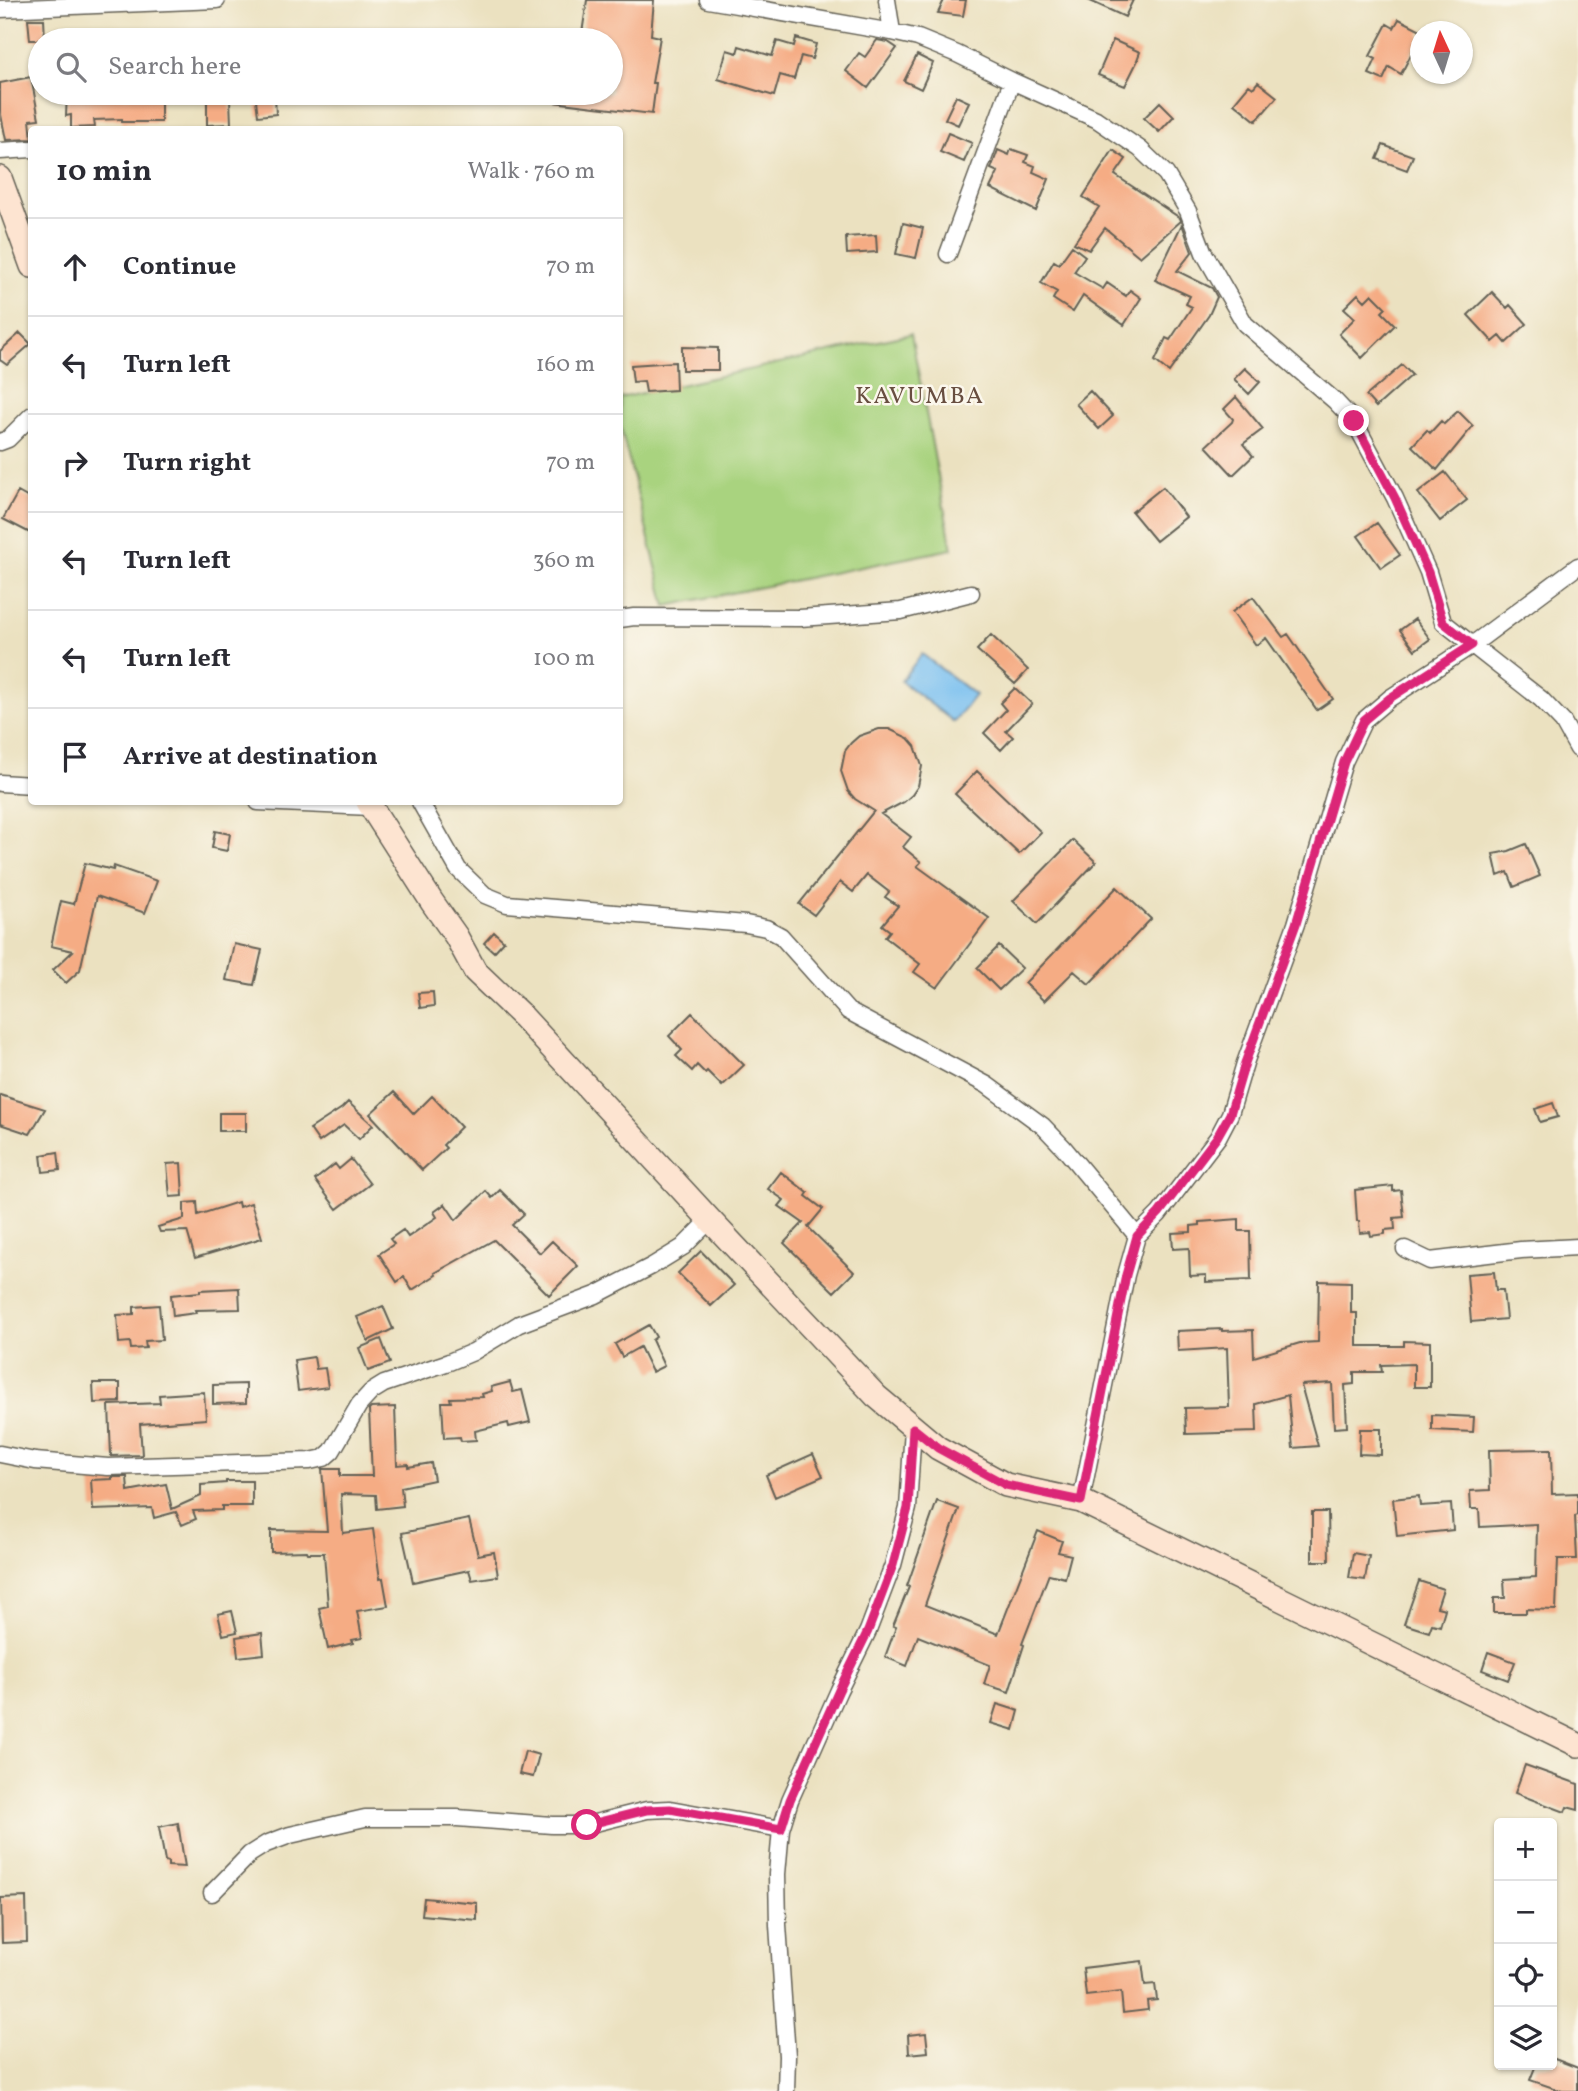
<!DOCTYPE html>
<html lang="en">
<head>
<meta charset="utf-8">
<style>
	body { margin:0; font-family:Vollkorn,serif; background:#f2f2f3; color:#2b2b33 }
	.controls { position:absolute; right:21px; bottom:21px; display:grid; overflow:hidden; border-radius:7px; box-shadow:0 2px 5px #0004 }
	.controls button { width:63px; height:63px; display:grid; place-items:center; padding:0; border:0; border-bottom:2px solid #e1e1e2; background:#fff; color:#2b2b33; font:35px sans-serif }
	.compass { position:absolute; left:1410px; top:21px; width:63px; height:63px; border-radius:50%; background:#fff; box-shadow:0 2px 5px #0004; rotate:356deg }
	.stop { position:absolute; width:21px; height:21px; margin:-16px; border:5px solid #db2777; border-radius:50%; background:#fff }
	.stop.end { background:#db2777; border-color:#fff; box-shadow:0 2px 7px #0008 }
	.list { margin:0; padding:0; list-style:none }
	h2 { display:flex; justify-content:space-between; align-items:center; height:91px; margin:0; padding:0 28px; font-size:30px }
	h2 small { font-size:23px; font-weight:400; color:#7c7c81 }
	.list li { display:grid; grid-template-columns:46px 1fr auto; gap:21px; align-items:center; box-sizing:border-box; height:98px; padding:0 28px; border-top:2px solid #e1e1e2 }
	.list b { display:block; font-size:26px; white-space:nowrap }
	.list em { font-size:23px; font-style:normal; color:#7c7c81 }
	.icon { flex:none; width:38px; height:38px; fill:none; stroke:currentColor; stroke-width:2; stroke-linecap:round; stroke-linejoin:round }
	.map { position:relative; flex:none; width:1578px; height:2091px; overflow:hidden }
	.search { position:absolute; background:#fff; box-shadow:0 2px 5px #0004; left:28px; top:28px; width:595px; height:77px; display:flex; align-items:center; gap:18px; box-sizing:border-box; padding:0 24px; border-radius:38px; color:#7c7c81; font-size:26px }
	.panel { position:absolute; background:#fff; box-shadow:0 2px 5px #0004; left:28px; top:126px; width:595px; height:679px; border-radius:7px }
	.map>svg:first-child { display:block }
	.green { fill:#a9d37f; stroke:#62784e; stroke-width:2 }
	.water { fill:#78bff0; stroke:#4a6e86; stroke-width:2 }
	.building { fill:#f5ac84 }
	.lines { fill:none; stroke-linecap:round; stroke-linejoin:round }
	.street-casing { stroke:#646155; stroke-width:19 }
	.secondary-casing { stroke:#646155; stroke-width:26 }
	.street { stroke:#fff; stroke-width:16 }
	.secondary { stroke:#fde4d1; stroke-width:23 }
	.route { stroke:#db2777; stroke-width:9 }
	.labels { text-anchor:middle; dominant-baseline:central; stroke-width:5; stroke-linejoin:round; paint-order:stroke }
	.quarter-label { font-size:24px; letter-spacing:2px; fill:#684e40; stroke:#fbf7ec }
</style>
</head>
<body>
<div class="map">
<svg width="1578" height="2091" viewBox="0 0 1578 2091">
	<rect width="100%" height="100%" fill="#fbf7ec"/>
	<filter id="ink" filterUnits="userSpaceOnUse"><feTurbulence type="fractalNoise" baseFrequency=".0143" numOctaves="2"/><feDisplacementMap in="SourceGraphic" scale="14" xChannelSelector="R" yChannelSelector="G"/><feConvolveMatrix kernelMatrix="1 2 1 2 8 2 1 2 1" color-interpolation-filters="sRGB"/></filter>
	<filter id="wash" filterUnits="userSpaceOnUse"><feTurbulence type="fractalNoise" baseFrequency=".00686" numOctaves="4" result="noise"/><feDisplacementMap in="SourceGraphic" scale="28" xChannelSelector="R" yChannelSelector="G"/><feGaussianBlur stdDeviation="1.57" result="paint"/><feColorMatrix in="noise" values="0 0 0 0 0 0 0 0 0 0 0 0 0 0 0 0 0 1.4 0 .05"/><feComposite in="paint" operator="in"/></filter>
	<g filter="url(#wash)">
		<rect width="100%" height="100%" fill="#ebe1c0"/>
		<!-- green -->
		<path class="green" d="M 911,334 L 952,549 L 666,606 L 620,425 L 620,398 Z"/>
		<!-- water -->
		<path class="water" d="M 922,654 L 975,695 L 954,722 L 901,681 Z"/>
		<g id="blocks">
			<!-- building -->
			<path class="building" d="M 587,0 L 654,0 L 651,35 L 660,37 L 652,83 L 656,83 L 652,114 L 554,102 L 554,93 L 611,93 L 611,40 L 581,40 Z
				M 944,0 L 966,0 L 963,16 L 938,13 Z
				M 1088,0 L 1133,0 L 1125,17 Z
				M 28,19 L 44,19 L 45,40 L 30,40 Z
				M 1399,19 L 1423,31 L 1420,32 L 1420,37 L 1401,74 L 1389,67 L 1383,80 L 1369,74 L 1376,59 L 1370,56 L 1387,24 L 1394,28 Z
				M 796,38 L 816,44 L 812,59 L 801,56 L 794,79 L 780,75 L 774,96 L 718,79 L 727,50 L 737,53 L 739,46 L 772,56 L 777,41 L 794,46 Z
				M 877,40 L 888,42 L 897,48 L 868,88 L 846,71 L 859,53 L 865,57 Z
				M 1113,40 L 1140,52 L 1137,60 L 1138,60 L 1125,86 L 1098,75 Z
				M 917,55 L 933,63 L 921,89 L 904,81 Z
				M 31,77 L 39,119 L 30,120 L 32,139 L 6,140 L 0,110 L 0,83 Z
				M 1258,82 L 1277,97 L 1256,121 L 1234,103 L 1249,85 L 1253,88 Z
				M 67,93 L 82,93 L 82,95 L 111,95 L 111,97 L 161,97 L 161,122 L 122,122 L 122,119 L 94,120 L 95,127 L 71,128 L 71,115 L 66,116 Z
				M 956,96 L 969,102 L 958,125 L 945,119 Z
				M 275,98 L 276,114 L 258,116 L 256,100 Z
				M 207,99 L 230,99 L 231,124 L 207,125 Z
				M 1160,102 L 1174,116 L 1159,132 L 1144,118 Z
				M 948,133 L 972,143 L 964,162 L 940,152 Z
				M 1383,145 L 1413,156 L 1407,170 L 1377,159 Z
				M 1011,149 L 1028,155 L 1025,162 L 1035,166 L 1033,172 L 1049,179 L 1036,211 L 990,188 L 998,172 L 991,169 L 998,150 L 1009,155 Z
				M 1113,150 L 1126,159 L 1115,175 L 1180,218 L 1181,221 L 1140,257 L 1105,228 L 1089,250 L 1074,243 L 1099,207 L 1083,197 Z
				M 903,223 L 923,228 L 916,258 L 896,254 Z
				M 1182,224 L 1192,252 L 1177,271 L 1212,288 L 1217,297 L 1209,315 L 1169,372 L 1155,361 L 1166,338 L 1170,340 L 1192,307 L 1186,304 L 1190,296 L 1155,280 Z
				M 876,235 L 877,252 L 847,254 L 846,237 Z
				M 1072,246 L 1085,256 L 1074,272 L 1103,289 L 1107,283 L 1126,296 L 1130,290 L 1141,298 L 1124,325 L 1083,296 L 1073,312 L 1053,299 L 1057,292 L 1041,283 L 1054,261 L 1059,264 Z
				M 1492,292 L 1507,308 L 1510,305 L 1527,324 L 1506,343 L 1500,336 L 1493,342 L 1468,315 Z
				M 1358,294 L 1365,301 L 1372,294 L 1386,308 L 1382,312 L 1395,325 L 1362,358 L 1339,334 L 1355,318 L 1344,308 Z
				M 20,333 L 31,344 L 7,365 L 0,360 L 0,351 Z
				M 682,347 L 718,348 L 718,370 L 682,370 Z
				M 675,362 L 676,390 L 646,392 L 644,381 L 633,382 L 631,365 Z
				M 1402,365 L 1412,375 L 1376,407 L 1366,396 Z
				M 1245,368 L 1260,382 L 1249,394 L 1234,379 Z
				M 1090,391 L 1113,416 L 1099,429 L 1076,404 Z
				M 1236,397 L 1263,429 L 1243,444 L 1253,456 L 1233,475 L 1206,446 L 1232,422 L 1233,419 L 1224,409 Z
				M 1458,411 L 1473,426 L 1437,470 L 1412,446 L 1427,430 L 1430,433 L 1441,421 L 1444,424 Z
				M 1445,472 L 1467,500 L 1440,521 L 1418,493 Z
				M 1163,487 L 1186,517 L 1156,541 L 1132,512 Z
				M 18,492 L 32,500 L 32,534 L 3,519 Z
				M 1377,523 L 1400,555 L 1381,568 L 1358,536 Z
				M 1253,597 L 1283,637 L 1288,634 L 1333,699 L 1317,710 L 1266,638 L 1256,645 L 1232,612 Z
				M 1415,619 L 1430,639 L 1415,650 L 1400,630 Z
				M 991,635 L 1028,670 L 1015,684 L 977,650 Z
				M 1015,688 L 1032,704 L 1006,731 L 1013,737 L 1001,750 L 984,733 L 1006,710 L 1000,703 Z
				M 879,729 L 889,729 L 908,738 L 915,746 L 922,766 L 918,786 L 912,795 L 904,802 L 881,814 L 911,837 L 903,847 L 921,862 L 917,866 L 989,918 L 937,988 L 914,972 L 920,964 L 885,937 L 890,931 L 882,925 L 898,906 L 885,897 L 889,892 L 867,875 L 853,892 L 840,882 L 814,915 L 799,904 L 874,811 L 855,799 L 848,791 L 841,771 L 845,751 L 851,743 L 859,736 Z
				M 977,771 L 1041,832 L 1019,854 L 955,794 Z
				M 215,831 L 230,834 L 227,851 L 212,848 Z
				M 1073,840 L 1096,862 L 1037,924 L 1013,901 Z
				M 1526,844 L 1540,876 L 1514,887 L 1508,872 L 1498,876 L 1493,854 L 1509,851 Z
				M 85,863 L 113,870 L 114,866 L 157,881 L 145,913 L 97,896 L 80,970 L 66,983 L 53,970 L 73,951 L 51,946 L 61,901 L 74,904 Z
				M 1117,887 L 1151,919 L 1089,984 L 1074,971 L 1044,1001 L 1025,983 Z
				M 494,932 L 504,941 L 494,952 L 484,943 Z
				M 234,944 L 262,950 L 254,985 L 226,980 Z
				M 999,946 L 1022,968 L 999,990 L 977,968 Z
				M 433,992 L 434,1006 L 420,1008 L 418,993 Z
				M 692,1013 L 744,1065 L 722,1086 L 707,1071 L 705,1073 L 697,1065 L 692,1071 L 676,1056 L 682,1050 L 669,1036 Z
				M 394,1092 L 414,1114 L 432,1096 L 461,1127 L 443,1145 L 446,1148 L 422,1170 L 370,1114 Z
				M 0,1095 L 45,1109 L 30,1134 L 0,1124 Z
				M 348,1102 L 373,1125 L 359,1139 L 344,1125 L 319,1142 L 310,1129 L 342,1108 Z
				M 1553,1103 L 1558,1117 L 1540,1122 L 1535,1109 Z
				M 219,1113 L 246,1113 L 246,1131 L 219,1131 Z
				M 58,1152 L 60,1170 L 43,1172 L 41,1155 Z
				M 351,1159 L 370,1184 L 337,1209 L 315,1180 L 335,1164 L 339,1169 Z
				M 181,1163 L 183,1196 L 170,1197 L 167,1164 Z
				M 781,1172 L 808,1193 L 806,1196 L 823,1209 L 808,1227 L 854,1272 L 834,1292 L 784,1243 L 803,1223 L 779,1206 L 784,1200 L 768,1189 Z
				M 1393,1186 L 1393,1191 L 1401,1190 L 1404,1217 L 1394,1218 L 1395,1229 L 1385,1230 L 1385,1234 L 1371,1236 L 1370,1232 L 1360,1233 L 1359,1221 L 1357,1221 L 1355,1190 Z
				M 500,1190 L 524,1214 L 512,1225 L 540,1253 L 552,1241 L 578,1266 L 549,1295 L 494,1240 L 435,1273 L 436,1275 L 412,1290 L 404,1277 L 397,1282 L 379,1254 L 394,1244 L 390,1239 L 403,1230 L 408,1237 L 437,1217 L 434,1212 L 445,1204 L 456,1220 L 486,1191 L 492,1198 Z
				M 197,1202 L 198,1215 L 238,1202 L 239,1207 L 251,1203 L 262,1238 L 195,1258 L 187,1231 L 160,1232 L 158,1227 L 184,1219 L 184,1203 Z
				M 1239,1219 L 1239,1231 L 1250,1231 L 1251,1280 L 1206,1282 L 1206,1275 L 1190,1276 L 1189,1248 L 1173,1249 L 1172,1233 L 1191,1232 L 1191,1226 L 1200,1225 L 1200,1222 Z
				M 701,1251 L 734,1285 L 711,1306 L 678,1273 Z
				M 1494,1272 L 1496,1290 L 1503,1290 L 1506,1319 L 1471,1322 L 1467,1274 Z
				M 1319,1281 L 1351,1282 L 1351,1313 L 1357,1313 L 1357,1346 L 1404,1346 L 1404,1341 L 1430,1342 L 1430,1387 L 1414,1387 L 1414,1364 L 1381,1365 L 1382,1372 L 1354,1372 L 1354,1384 L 1345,1385 L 1347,1427 L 1334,1428 L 1332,1383 L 1301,1385 L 1318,1446 L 1293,1448 L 1288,1395 L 1256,1404 L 1257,1432 L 1186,1434 L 1185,1408 L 1229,1407 L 1227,1348 L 1178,1351 L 1177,1331 L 1222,1329 L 1222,1331 L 1253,1330 L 1254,1357 L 1300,1343 L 1318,1342 Z
				M 239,1288 L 240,1309 L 195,1310 L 196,1313 L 173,1316 L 171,1295 L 200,1292 L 200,1290 Z
				M 159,1305 L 162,1340 L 145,1341 L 146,1348 L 131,1349 L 130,1342 L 119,1343 L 117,1315 L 134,1314 L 134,1307 Z
				M 383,1306 L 393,1329 L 368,1341 L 357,1317 Z
				M 649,1325 L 656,1337 L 652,1340 L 664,1366 L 652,1372 L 640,1347 L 622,1357 L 615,1344 Z
				M 381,1339 L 390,1363 L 368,1371 L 359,1348 Z
				M 314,1357 L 316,1369 L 325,1368 L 328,1387 L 298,1391 L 294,1360 Z
				M 510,1382 L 513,1392 L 522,1390 L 530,1422 L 509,1427 L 508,1423 L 475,1431 L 476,1440 L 461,1441 L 460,1437 L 444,1438 L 442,1402 L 451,1402 L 450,1398 L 483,1397 L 482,1394 L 492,1391 L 491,1387 Z
				M 93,1383 L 120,1383 L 120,1402 L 94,1403 Z
				M 246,1384 L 246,1403 L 213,1404 L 213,1385 Z
				M 204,1392 L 206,1419 L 140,1424 L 142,1455 L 111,1456 L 109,1405 L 160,1403 L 159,1395 Z
				M 395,1407 L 397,1465 L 408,1464 L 408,1467 L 431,1463 L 434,1480 L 401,1487 L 403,1506 L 377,1509 L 376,1495 L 341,1494 L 343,1533 L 373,1529 L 380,1579 L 383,1578 L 388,1606 L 357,1611 L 362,1638 L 352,1640 L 353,1643 L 328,1649 L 319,1608 L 328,1606 L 324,1553 L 308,1553 L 307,1551 L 271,1552 L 271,1530 L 327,1531 L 322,1469 L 340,1469 L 340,1476 L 372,1476 L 369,1410 L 371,1408 Z
				M 1432,1415 L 1474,1417 L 1473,1432 L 1432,1430 Z
				M 1360,1429 L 1381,1429 L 1381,1455 L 1359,1454 Z
				M 1551,1449 L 1552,1494 L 1578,1493 L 1578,1515 L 1575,1516 L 1577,1559 L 1558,1559 L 1556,1610 L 1526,1609 L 1526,1613 L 1494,1613 L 1494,1598 L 1505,1598 L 1504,1579 L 1536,1577 L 1537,1524 L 1480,1527 L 1479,1509 L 1471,1509 L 1470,1491 L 1490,1490 L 1489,1450 Z
				M 813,1454 L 823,1476 L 775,1497 L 766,1475 Z
				M 112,1477 L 127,1477 L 128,1491 L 166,1484 L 172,1509 L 201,1496 L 201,1485 L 226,1483 L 226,1481 L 252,1481 L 252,1506 L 222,1506 L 222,1510 L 193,1511 L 196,1519 L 182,1525 L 176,1512 L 154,1518 L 152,1508 L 93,1510 L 91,1480 L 112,1479 Z
				M 1419,1496 L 1420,1506 L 1451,1504 L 1453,1530 L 1397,1536 L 1393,1499 Z
				M 937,1501 L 959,1509 L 925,1605 L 998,1634 L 1038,1531 L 1062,1541 L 1058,1552 L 1071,1555 L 1065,1578 L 1049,1574 L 1022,1644 L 1024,1645 L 1009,1692 L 984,1684 L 990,1665 L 918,1636 L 907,1666 L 885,1657 L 896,1627 L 893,1626 L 909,1587 L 907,1586 Z
				M 1312,1512 L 1328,1512 L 1329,1561 L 1312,1561 Z
				M 469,1519 L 478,1555 L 494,1552 L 498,1576 L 472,1580 L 469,1570 L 413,1582 L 402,1533 Z
				M 1353,1553 L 1369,1556 L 1365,1580 L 1349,1578 Z
				M 1419,1581 L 1443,1589 L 1437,1607 L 1445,1609 L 1440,1626 L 1432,1624 L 1429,1632 L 1404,1624 Z
				M 232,1611 L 237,1632 L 223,1635 L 218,1614 Z
				M 262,1633 L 264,1654 L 238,1657 L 236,1637 Z
				M 1488,1652 L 1515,1662 L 1508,1680 L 1482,1670 Z
				M 997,1704 L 1019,1711 L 1014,1730 L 991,1723 Z
				M 525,1751 L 539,1755 L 533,1777 L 519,1774 Z
				M 1525,1765 L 1578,1784 L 1578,1810 L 1567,1807 L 1565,1812 L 1515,1793 Z
				M 178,1823 L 185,1867 L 168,1866 L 168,1862 L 165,1861 L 159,1827 Z
				M 26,1897 L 27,1942 L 2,1943 L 1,1898 Z
				M 424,1898 L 477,1903 L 477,1920 L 422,1915 Z
				M 1142,1961 L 1145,1985 L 1155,1984 L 1157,2000 L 1147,2001 L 1148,2010 L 1123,2013 L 1121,1992 L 1086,1996 L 1083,1968 Z
				M 926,2033 L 928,2052 L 909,2054 L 908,2035 Z
				M 1552,2058 L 1578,2068 L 1578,2091 L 1562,2091 L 1530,2080 L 1536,2065 L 1552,2065 Z"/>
		</g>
	</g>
	<g filter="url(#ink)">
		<use href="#blocks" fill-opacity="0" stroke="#646155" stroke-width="2"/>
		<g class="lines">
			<!-- street casing -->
			<g class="street-casing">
				<path id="street" d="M 708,0 L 892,32
					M 887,0 L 892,32 L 918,38 L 957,54 L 1012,81 L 1096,119 L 1140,149 L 1166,174 L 1188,211 L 1204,253 L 1245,324 L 1335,401 L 1354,421 L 1395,498 L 1428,572 L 1443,622 L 1541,699 L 1563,722 L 1578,749
					M 0,9 L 217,0
					M 0,151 L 32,149
					M 948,254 L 1012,81
					M 0,442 L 8,439 L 32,415
					M 620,619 L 634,617 L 800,618 L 901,611 L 971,593
					M 0,783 L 32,785
					M 258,802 L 371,807
					M 420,802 L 458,869 L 485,895 L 507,904 L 746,924 L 766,928 L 781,936 L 848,1011 L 987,1085 L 1043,1126 L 1064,1148 L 1137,1236
					M 1405,1249 L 1430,1261 L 1521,1250 L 1578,1247
					M 0,1454 L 35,1461 L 108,1467 L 310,1461 L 324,1458 L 332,1451 L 359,1405 L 371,1392 L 384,1384 L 449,1362 L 473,1352 L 519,1324 L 596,1295 L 652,1266 L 683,1247 L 710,1220
					M 1081,1501 L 1126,1275 L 1137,1236 L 1159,1214 L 1218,1137 L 1230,1114 L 1245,1063 L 1296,924 L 1344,762 L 1364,720 L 1390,698 L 1472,645 L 1578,566
					M 212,1893 L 250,1854 L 266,1844 L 290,1835 L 365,1818 L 457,1818 L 552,1825 L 587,1825 L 647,1810 L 670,1809 L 781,1829
					M 786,2091 L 787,2056 L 778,1925 L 777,1874 L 781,1829 L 790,1800 L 839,1690 L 868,1631 L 893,1565 L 908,1508 L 913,1428"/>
			</g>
			<!-- secondary casing -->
			<g class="secondary-casing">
				<path id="secondary" d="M 0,178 L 32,266
					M 368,802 L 432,902 L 456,936 L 475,971 L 523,1017 L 710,1220 L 876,1396 L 938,1448 L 1006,1485 L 1081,1501 L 1578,1745"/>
			</g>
			<!-- street -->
			<use href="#street" class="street"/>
			<!-- secondary -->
			<use href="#secondary" class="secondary"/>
		</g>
	</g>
	<g class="lines" filter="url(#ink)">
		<!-- route -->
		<path class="route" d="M 587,1825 L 647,1810 L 670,1809 L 781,1829 L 790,1800 L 839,1690 L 868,1631 L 893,1565 L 908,1508 L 913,1428 L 938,1448 L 1006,1485 L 1081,1501 L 1126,1275 L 1137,1236 L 1159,1213 L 1217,1137 L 1230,1114 L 1245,1063 L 1296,924 L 1344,762 L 1364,720 L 1390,698 L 1472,645 L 1443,622 L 1428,572 L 1395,498 L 1354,421"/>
	</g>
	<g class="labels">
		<!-- quarter labels -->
		<g class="quarter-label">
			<text x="920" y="397">KAVUMBA</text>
		</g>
	</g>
</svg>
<div class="controls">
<button>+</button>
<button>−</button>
<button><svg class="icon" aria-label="locate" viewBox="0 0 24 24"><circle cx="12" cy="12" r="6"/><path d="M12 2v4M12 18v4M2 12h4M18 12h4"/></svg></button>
<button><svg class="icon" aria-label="layers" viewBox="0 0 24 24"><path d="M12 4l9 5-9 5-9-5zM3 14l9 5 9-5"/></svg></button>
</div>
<svg class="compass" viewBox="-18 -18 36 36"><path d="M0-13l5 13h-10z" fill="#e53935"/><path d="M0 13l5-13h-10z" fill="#7c7c81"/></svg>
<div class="stop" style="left:587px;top:1825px"></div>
<div class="stop end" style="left:1354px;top:421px"></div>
<div class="search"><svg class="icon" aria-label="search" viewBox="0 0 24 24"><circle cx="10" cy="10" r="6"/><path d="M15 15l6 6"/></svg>Search here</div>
<section class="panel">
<h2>10 min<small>Walk · 760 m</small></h2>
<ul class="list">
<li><svg class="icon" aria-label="ahead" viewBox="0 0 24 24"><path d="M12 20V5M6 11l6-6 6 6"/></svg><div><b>Continue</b></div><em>70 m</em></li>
<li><svg class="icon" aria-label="left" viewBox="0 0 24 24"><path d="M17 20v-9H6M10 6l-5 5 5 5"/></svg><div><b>Turn left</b></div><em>160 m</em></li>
<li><svg class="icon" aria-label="right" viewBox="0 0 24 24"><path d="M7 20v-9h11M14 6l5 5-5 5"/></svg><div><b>Turn right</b></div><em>70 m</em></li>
<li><svg class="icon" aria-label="left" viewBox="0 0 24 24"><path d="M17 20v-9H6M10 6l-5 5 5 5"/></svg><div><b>Turn left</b></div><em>360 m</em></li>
<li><svg class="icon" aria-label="left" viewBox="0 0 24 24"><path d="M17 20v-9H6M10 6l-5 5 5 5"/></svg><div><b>Turn left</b></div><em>100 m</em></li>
<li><svg class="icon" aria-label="arrive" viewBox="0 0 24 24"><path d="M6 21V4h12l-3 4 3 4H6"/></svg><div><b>Arrive at destination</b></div></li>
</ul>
</section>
</div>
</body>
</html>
